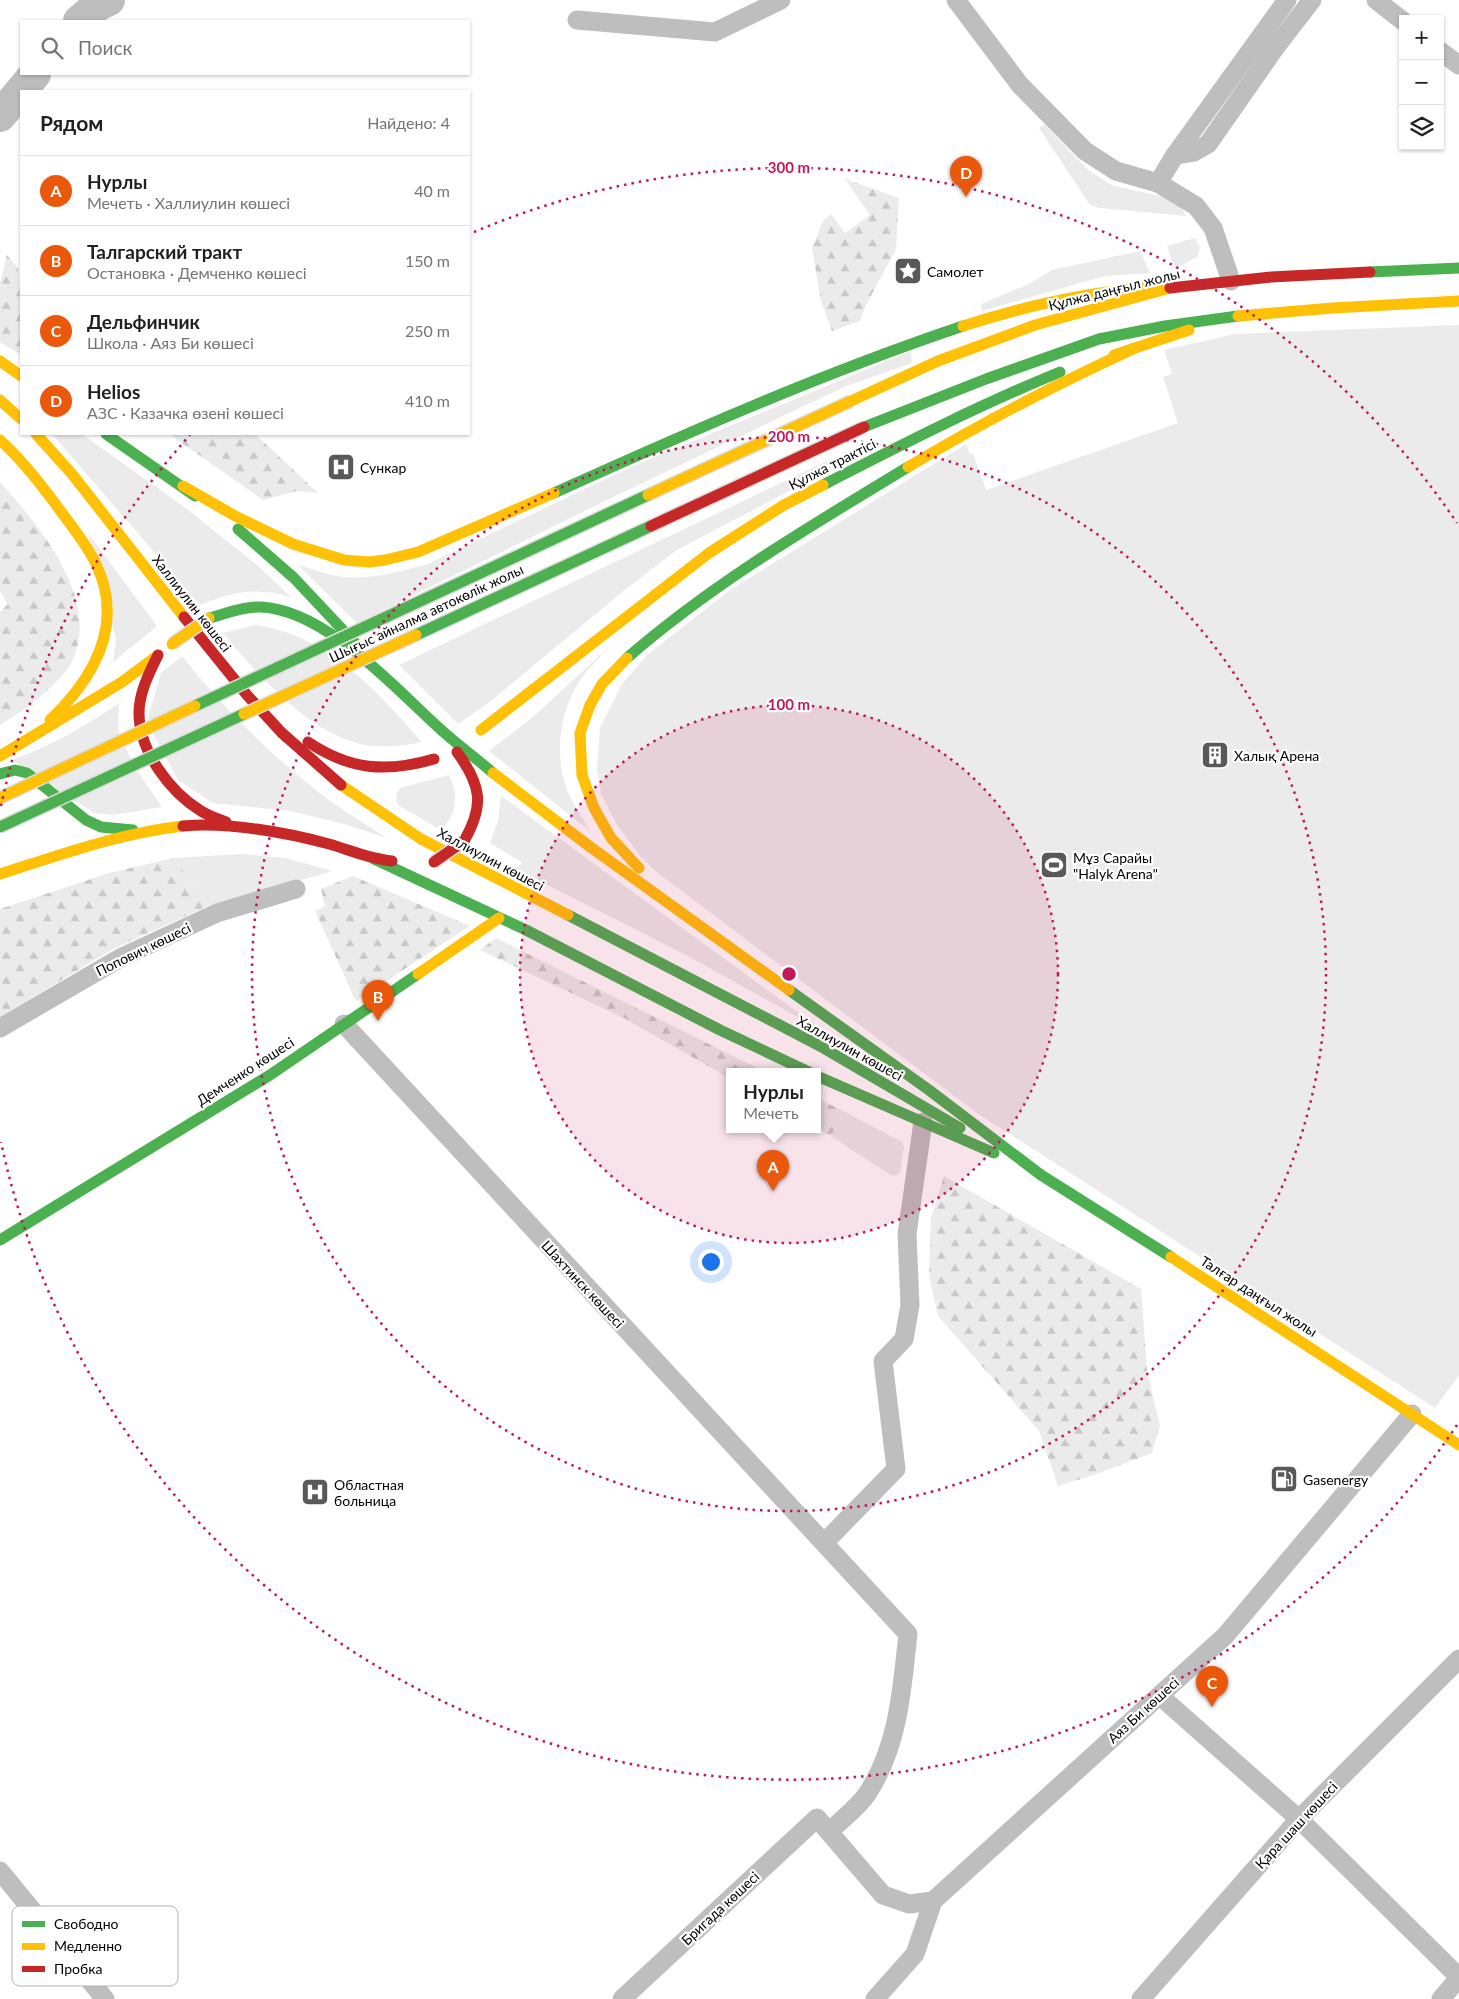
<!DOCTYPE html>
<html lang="ru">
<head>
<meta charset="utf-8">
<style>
  :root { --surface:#fff; --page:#f6f6f6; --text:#202124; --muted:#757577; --line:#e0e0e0; --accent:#ea580c }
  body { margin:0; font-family:Lato,sans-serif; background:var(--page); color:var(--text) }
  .controls { position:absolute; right:15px; top:15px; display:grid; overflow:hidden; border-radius:0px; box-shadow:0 1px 4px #0004 }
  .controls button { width:45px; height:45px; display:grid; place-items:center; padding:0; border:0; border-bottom:1px solid var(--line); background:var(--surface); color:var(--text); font:25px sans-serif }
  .you { position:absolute; left:710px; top:1261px; width:18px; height:18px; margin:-12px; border:4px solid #fff; border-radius:50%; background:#1a73e8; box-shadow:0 0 0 8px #1a73e833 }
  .badge { display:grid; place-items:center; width:32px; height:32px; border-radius:50%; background:var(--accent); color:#fff; font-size:16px; font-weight:700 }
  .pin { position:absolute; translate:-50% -41px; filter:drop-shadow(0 1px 2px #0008) }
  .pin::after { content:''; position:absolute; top:26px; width:18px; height:15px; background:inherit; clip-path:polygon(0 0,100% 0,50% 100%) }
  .popup { position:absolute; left:726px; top:1068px; width:95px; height:65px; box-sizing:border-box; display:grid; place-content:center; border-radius:0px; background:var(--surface); filter:drop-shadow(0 1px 4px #0005); font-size:16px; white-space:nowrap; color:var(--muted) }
  .popup b { font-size:19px; color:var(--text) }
  .popup::after { content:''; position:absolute; left:50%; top:100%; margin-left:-10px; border:10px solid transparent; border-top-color:var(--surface) }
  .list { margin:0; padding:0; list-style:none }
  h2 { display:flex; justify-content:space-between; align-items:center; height:65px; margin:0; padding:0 20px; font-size:21px }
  h2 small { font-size:16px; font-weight:400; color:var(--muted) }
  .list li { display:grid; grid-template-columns:32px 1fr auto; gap:15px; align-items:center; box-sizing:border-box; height:70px; padding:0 20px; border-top:1px solid var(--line) }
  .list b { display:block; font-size:19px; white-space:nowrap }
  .list p { margin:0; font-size:16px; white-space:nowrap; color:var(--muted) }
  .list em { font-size:16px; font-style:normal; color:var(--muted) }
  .icon { flex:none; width:28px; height:28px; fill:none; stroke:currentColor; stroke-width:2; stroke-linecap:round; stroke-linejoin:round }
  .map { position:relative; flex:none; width:1459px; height:1999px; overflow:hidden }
  .search { position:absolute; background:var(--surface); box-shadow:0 1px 4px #0004; left:20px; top:20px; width:450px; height:55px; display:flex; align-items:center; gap:12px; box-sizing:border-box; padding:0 18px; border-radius:0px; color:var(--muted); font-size:19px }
  .panel { position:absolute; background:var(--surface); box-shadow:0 1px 4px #0004; left:20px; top:90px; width:450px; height:345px; border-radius:0px }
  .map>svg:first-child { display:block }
  .green { fill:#ebebeb }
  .forest { fill:url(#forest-firs) }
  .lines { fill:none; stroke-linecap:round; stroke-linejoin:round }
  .river { stroke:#bdbdbd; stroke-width:32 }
  .street { stroke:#bebebe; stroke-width:19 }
  .fast { stroke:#4caf50; stroke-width:11 }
  .slow { stroke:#ffc107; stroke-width:11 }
  .jam { stroke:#c62828; stroke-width:11 }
  .fast-bridge-casing { stroke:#dbdbdb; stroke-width:14; stroke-linecap:butt }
  .slow-bridge-casing { stroke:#dbdbdb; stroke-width:14; stroke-linecap:butt }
  .jam-bridge-casing { stroke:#dbdbdb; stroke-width:14; stroke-linecap:butt }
  .fast-bridge { stroke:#4caf50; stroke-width:11 }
  .slow-bridge { stroke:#ffc107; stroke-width:11 }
  .jam-bridge { stroke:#c62828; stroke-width:11 }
  .ring { fill:none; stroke:#c2185b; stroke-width:2.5; stroke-dasharray:2.5 5 }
  .labels { text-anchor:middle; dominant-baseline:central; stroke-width:4.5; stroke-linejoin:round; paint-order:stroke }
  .poi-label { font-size:14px; fill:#000; stroke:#fff; text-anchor:start }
  .street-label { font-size:14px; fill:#000; stroke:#fff }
  .key { fill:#fff; stroke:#b2b2b2; stroke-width:1 }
  .key-label { font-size:14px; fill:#000 }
  .centre { fill:#c2185b; stroke:#fff; stroke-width:2.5 }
  .ring-label { font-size:15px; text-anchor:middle; font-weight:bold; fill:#c2185b; stroke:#fff; stroke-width:4.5; stroke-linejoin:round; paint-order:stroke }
</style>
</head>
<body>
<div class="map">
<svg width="1459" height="1999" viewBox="0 0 1459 1999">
  <defs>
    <pattern id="forest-firs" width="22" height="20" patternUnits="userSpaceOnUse" patternTransform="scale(1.25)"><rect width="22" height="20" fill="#ebebeb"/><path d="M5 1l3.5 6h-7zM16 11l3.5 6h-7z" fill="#c8c8c8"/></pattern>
  </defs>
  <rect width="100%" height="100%" fill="#fff"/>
  <g class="green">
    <polygon points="1044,124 1087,169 1111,185 1177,200 1186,216 1100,208 1090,205 1039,128"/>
    <polygon points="1195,238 1200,248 1197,257 1175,269 1167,246"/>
    <polygon points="1140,251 1150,273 1105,276 982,311 981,304 1029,284 1052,270"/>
    <polygon points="1459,325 1459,1375 1435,1408 977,1113 659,874 640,856 617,825 601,794 597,771 600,728 622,684 647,655 730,590 966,444 970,454 973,453 986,490 1178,423 1163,377 1172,374 1164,350 1235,334"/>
    <path d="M911,351l1,12 -66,23 -237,113 -252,124 -59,-58c15,4 30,10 45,12 29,3 58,-6 85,-13l205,-98z"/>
    <path d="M52,434h29l12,8 94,67 70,56 35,33c-32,-12 -60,-6 -92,7z"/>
    <polygon points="827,461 829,470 677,550 626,589 487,704 458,724 399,665"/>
    <polygon points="88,533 157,626 113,662 116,639"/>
    <path d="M255,625c73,10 121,65 167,117 -18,4 -37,6 -57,3 -55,-10 -108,-71 -142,-112z"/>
    <path d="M609,647c-9,11 -21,21 -28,32 -21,31 -27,72 -15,108 6,16 16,30 24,44l-101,-80 44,-34z"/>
    <path d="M182,656c38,48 81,92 129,130 24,20 50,35 76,52l-43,-14 -53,-13 -78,-8 -35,-23 -31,-58 14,-49z"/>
    <path d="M119,703l-1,27 17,38 27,39 -49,8 -19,-2 -82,-53c39,-14 73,-34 107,-57z"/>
    <path d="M449,775c10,20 8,39 -8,55l-43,-25c-3,-7 -2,-11 2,-17z"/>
    <polygon points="501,796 828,1034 688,956 516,869 522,862 490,843 498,821"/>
    <polygon points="242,854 285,858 333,871 208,906 174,858"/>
    <polygon points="845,1112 902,1142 904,1146 900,1173 894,1176 889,1174 831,1136"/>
  </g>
  <g class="forest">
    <polygon points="845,179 899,198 896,249 866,305 860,321 832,331 821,301 812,248 823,221 831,214 845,233 870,215"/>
    <polygon points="7,255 18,268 21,311 21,355 0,342 0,283"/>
    <polygon points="169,434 255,434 318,493 297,491 263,500"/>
    <path d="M0,482c39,44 103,118 71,181 -11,21 -50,50 -71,62v-113l8,-8 -8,-13z"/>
    <polygon points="174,858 208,906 113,949 0,1017 0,909 109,873"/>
    <polygon points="353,876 470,926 356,1001 315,911 325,906 321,889"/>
    <polygon points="496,938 765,1072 729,1072 729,1078 624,1018 480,950"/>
    <polygon points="817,1098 845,1112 831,1136 817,1128"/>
    <polygon points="944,1176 1141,1289 1147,1371 1160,1426 1152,1453 1097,1474 1058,1486 1039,1431 938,1316 929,1276 931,1219"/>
  </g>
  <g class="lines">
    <g class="river">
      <polyline points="79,21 97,6 109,0"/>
      <polyline points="0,116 35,74"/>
    </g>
    <g class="street">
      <polyline points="956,0 1020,85 1085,151 1116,171 1158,183 1196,206 1213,228 1231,281"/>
      <polyline points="1376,0 1403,21"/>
      <polyline points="577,20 715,32 781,0"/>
      <polyline points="1440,51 1459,65"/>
      <polyline points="1175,155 1194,152 1208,144 1275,48 1312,0"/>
      <polyline points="1158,183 1175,155 1287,0"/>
      <path d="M344,1024l564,610c-6,54 -9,109 -39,157 -8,14 -28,29 -40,41"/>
      <polyline points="0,1028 122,957 217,913 296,889"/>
      <polyline points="825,1542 896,1469 883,1361 904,1339 910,1305 907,1234 923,1122"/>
      <polyline points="1160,1696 1299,1819 1459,1977"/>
      <polyline points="0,1871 105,1999"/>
      <polyline points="622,1999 817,1818 883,1895 909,1904 933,1901"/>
      <polyline points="875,1999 915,1954 933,1901 1225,1636 1412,1414"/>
      <polyline points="1141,1999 1299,1819 1459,1659"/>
      <polyline points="1441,1999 1459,1978"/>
    </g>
    <g class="fast">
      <polyline points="1370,272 1459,268"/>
      <polyline points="864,427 986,379 1099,339 1165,326 1238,316"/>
      <polyline points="106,434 195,496"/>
      <path d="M823,485c78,-40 156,-80 237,-113"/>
      <path d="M554,493c135,-61 269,-120 409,-167"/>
      <polyline points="238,529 294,578 357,645"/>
      <path d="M209,618c16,-4 35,-12 52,-11 64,3 132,79 177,120 17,16 37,30 55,46"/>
      <path d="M627,658c86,-75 184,-132 281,-191"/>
      <polyline points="0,774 15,770 27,773 86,820 101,827 133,830"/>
      <polyline points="374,859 526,930 720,1030 809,1072"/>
      <polyline points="568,915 820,1046 960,1128"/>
      <polyline points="789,990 929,1090 1041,1175 1171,1257"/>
      <polyline points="817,1076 994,1153"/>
      <polyline points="0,1240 270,1075 418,974"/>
    </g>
    <g class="slow">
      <polyline points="1238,316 1333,308 1459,301"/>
      <path d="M963,326c59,-19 118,-33 180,-38"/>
      <polyline points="1114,355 1189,330"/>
      <polyline points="0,361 21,376"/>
      <polyline points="0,400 21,419"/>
      <polyline points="851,401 938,361 1035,325 1170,288"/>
      <polyline points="36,434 72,474 184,617"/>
      <path d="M0,440c24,22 43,47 62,73 12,16 25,32 34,51 29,61 -2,114 -46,156"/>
      <path d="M908,467c73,-44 149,-83 227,-119"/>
      <polyline points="183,486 237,517 293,544 344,560 369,562 385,560 418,552 554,493"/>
      <polyline points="627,658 602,684 590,705 580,733 582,775 594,808 611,838 639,868"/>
      <polyline points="481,730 709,553 784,505 823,485"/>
      <polyline points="0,756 122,682 157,656"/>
      <polyline points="493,773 589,846 789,990"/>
      <polyline points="341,785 421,839 568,915"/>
      <path d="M0,874c60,-19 120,-41 183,-48"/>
      <polyline points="418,974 499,918"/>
      <polyline points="1171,1257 1459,1445"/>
    </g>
    <g class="jam">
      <polyline points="1170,288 1271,277 1370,272"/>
      <polyline points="184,617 247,695 282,733 341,785"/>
      <path d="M158,655c-9,18 -19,38 -19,58 0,38 31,79 62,98 8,5 17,8 25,11"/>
      <path d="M308,742c42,28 78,31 126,17"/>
      <path d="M457,752c24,33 28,53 7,89"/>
      <path d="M183,826c45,-4 102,6 146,18 21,6 41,15 63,17"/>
    </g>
    <g class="fast-bridge-casing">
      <g id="fast-bridge">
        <polyline points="416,635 651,526"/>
        <polyline points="195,706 648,495"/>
        <polyline points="0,827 244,714"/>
      </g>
    </g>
    <g class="slow-bridge-casing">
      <g id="slow-bridge">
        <polyline points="648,495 851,401"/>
        <polyline points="172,644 209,618"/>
        <polyline points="244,714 416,635"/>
        <polyline points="0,798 195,706"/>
      </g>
    </g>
    <g class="jam-bridge-casing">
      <g id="jam-bridge">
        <polyline points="651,526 864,427"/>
        <polyline points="434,862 464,841"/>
      </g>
    </g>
    <use href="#fast-bridge" class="fast-bridge"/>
    <use href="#slow-bridge" class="slow-bridge"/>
    <use href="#jam-bridge" class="jam-bridge"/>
  </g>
  <circle cx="789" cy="974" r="269" fill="#c2185b" fill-opacity=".12"/>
  <g class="ring">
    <circle cx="789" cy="974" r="269"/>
    <circle cx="789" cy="974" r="537"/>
    <path d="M1457 1425A806 806 0 0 1 1 1142M1 806A806 806 0 0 1 190 435M474 232A806 806 0 0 1 1457 523"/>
  </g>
  <defs>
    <g id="sight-square" transform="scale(1.4375)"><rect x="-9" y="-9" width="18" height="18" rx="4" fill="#595959" stroke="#fff"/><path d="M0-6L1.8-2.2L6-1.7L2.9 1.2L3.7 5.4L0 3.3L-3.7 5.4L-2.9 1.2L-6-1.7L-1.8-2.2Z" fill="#fff"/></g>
    <g id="hospital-square" transform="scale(1.4375)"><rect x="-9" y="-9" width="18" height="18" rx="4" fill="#595959" stroke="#fff"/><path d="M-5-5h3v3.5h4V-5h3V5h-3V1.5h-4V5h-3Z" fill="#fff"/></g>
    <g id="building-square" transform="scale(1.4375)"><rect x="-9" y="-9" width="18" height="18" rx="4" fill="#595959" stroke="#fff"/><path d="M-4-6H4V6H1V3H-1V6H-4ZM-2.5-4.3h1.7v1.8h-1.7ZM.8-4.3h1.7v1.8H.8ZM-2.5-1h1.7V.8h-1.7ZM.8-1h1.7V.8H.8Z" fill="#fff"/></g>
    <g id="stadium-square" transform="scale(1.4375)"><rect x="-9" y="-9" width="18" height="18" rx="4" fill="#595959" stroke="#fff"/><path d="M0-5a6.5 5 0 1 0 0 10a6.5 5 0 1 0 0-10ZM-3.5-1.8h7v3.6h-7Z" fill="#fff"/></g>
    <g id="fuel-square" transform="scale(1.4375)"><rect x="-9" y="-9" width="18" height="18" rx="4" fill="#595959" stroke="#fff"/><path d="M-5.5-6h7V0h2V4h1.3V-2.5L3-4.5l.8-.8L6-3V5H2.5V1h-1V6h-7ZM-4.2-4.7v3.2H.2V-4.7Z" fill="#fff"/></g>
  </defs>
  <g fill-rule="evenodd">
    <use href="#sight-square" x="908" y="271"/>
    <use href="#hospital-square" x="341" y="467"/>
    <use href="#building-square" x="1215" y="755"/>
    <use href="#stadium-square" x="1054" y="865"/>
    <use href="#fuel-square" x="1284" y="1479"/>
    <use href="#hospital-square" x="315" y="1492"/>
  </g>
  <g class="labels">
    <g class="poi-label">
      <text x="927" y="271">Самолет</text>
      <text x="360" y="467">Сункар</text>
      <text x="1234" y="755">Халық Арена</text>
      <text x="1073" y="857">Мұз Сарайы<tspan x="1073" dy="16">"Halyk Arena"</tspan></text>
      <text x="1303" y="1479">Gasenergy</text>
      <text x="334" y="1484">Областная<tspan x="334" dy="16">больница</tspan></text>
    </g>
    <g class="street-label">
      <text transform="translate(1114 289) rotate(-14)">Құлжа даңғыл жолы</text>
      <text transform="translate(832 464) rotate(-27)">Құлжа трактісі</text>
      <text transform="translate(192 603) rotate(52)">Халлиулин көшесі</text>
      <text transform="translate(426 613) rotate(-25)">Шығыс айналма автокөлік жолы</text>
      <text transform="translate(491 859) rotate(28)">Халлиулин көшесі</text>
      <text transform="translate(143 949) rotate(-26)">Попович көшесі</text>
      <text transform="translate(850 1048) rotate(29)">Халлиулин көшесі</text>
      <text transform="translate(245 1071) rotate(-33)">Демченко көшесі</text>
      <text transform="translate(583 1284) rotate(47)">Шахтинск көшесі</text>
      <text transform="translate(1259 1296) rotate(33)">Талғар даңғыл жолы</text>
      <text transform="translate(1143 1710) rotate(-42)">Аяз Би көшесі</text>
      <text transform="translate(1296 1825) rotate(-47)">Қара шаш көшесі</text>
      <text transform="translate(720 1908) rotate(-43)">Бригада көшесі</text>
    </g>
  </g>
  <rect x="12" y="1906" width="166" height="80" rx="8" class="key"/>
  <rect x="22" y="1921" width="23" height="6" fill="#4caf50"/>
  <rect x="22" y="1943" width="23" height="7" fill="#ffc107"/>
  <rect x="22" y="1966" width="23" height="6" fill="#c62828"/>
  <g class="key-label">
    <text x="54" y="1929">Свободно</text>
    <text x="54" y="1951">Медленно</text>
    <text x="54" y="1974">Пробка</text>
  </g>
  <circle cx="789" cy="974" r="8" class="centre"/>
  <g class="ring-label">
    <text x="789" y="173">300 m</text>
    <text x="789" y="442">200 m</text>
    <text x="789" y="710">100 m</text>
  </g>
</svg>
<div class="controls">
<button>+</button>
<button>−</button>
<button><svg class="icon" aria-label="layers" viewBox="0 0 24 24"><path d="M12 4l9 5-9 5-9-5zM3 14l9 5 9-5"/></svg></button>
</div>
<div class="you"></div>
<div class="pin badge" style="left:773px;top:1191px">A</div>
<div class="popup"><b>Нурлы</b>Мечеть</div>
<div class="pin badge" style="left:378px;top:1021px">B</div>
<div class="pin badge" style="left:1212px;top:1707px">C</div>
<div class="pin badge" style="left:966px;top:197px">D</div>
<div class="search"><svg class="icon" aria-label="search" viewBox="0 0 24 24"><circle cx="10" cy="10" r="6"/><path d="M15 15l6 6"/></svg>Поиск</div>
<section class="panel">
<h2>Рядом<small>Найдено: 4</small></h2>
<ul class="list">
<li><span class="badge">A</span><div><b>Нурлы</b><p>Мечеть · Халлиулин көшесі</p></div><em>40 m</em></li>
<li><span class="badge">B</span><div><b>Талгарский тракт</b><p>Остановка · Демченко көшесі</p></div><em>150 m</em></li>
<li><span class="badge">C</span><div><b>Дельфинчик</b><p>Школа · Аяз Би көшесі</p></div><em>250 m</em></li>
<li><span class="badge">D</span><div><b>Helios</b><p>АЗС · Казачка өзені көшесі</p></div><em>410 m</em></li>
</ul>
</section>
</div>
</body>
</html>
